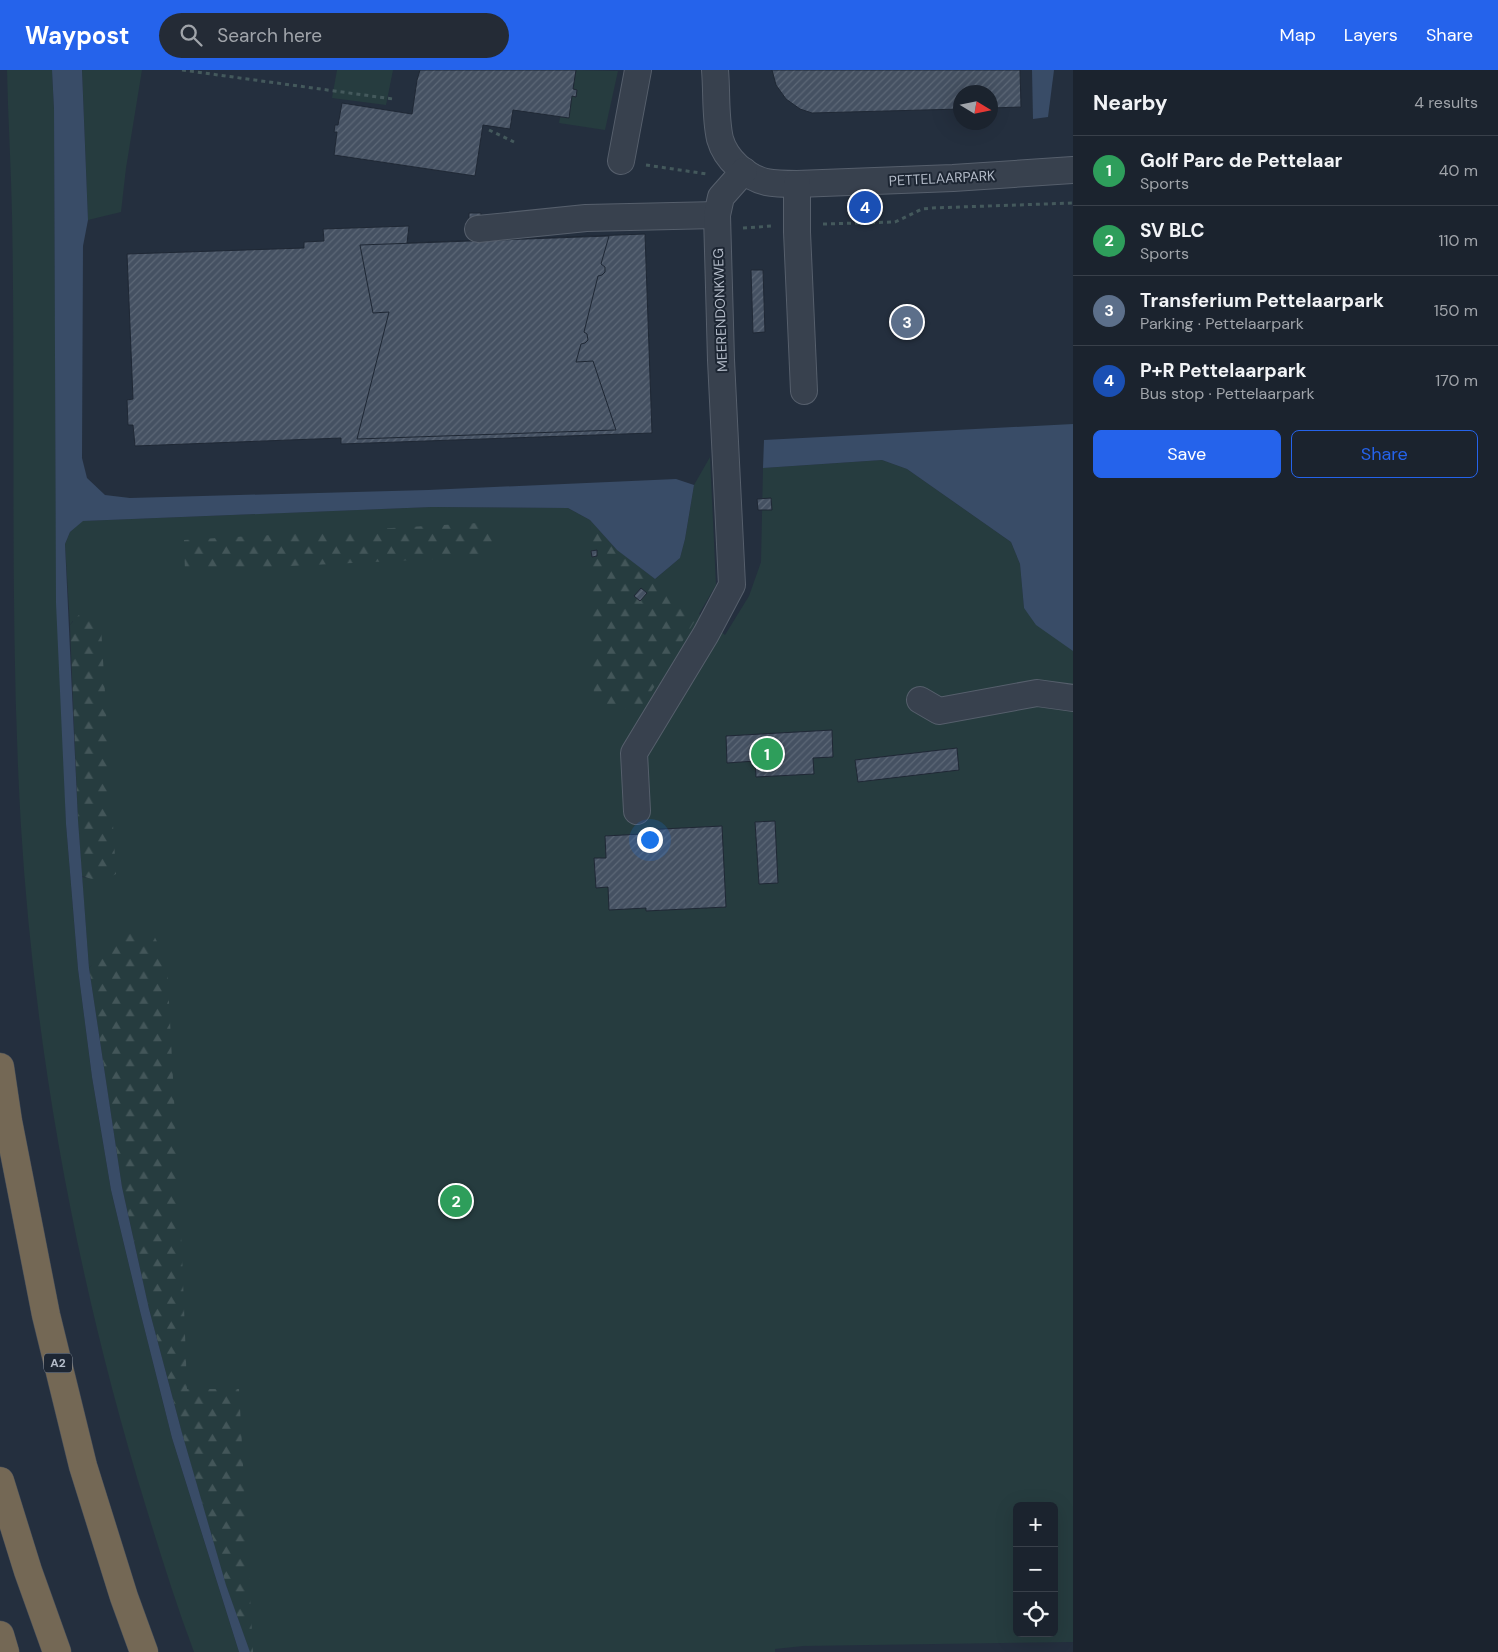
<!DOCTYPE html>
<html lang="en">
<head>
<meta charset="utf-8">
<style>
  :root { --surface:#1b232e; --page:#242b36; --text:#f1f3f6; --muted:#a0a4aa; --line:#39404a; --accent:#2563eb }
  body { margin:0; font-family:"DM Sans",sans-serif; background:var(--page); color:var(--text) }
  .controls { position:absolute; right:15px; bottom:15px; display:grid; overflow:hidden; border-radius:8px; box-shadow:0 5px 20px #0002 }
  .controls button { width:45px; height:45px; display:grid; place-items:center; padding:0; border:0; border-bottom:1px solid var(--line); background:var(--surface); color:var(--text); font:25px sans-serif }
  .compass { position:absolute; left:953px; top:15px; width:45px; height:45px; border-radius:50%; background:var(--surface); box-shadow:0 5px 20px #0002; rotate:100deg }
  .you { position:absolute; left:649px; top:769px; width:18px; height:18px; margin:-12px; border:4px solid #fff; border-radius:50%; background:#1a73e8; box-shadow:0 0 0 8px #1a73e833 }
  .badge { display:grid; place-items:center; width:32px; height:32px; border-radius:50%; background:var(--accent); color:#fff; font-size:16px; font-weight:700 }
  .pin { position:absolute; translate:-50% -50%; border:2px solid #fff; box-shadow:0 1px 5px #0006 }
  .list { margin:0; padding:0; list-style:none }
  h2 { display:flex; justify-content:space-between; align-items:center; height:65px; margin:0; padding:0 20px; font-size:21px }
  h2 small { font-size:16px; font-weight:400; color:var(--muted) }
  .list li { display:grid; grid-template-columns:32px 1fr auto; gap:15px; align-items:center; box-sizing:border-box; height:70px; padding:0 20px; border-top:1px solid var(--line) }
  .list b { display:block; font-size:19px; white-space:nowrap }
  .list p { margin:0; font-size:16px; white-space:nowrap; color:var(--muted) }
  .list em { font-size:16px; font-style:normal; color:var(--muted) }
  .actions { display:flex; gap:10px; padding:15px 20px }
  .actions a { flex:1; padding:11px 0; border:1px solid var(--accent); border-radius:8px; text-align:center; font-size:18px; color:var(--accent) }
  .actions .main { background:var(--accent); color:#fff }
  .icon { flex:none; width:28px; height:28px; fill:none; stroke:currentColor; stroke-width:2; stroke-linecap:round; stroke-linejoin:round }
  .map { position:relative; flex:none; width:1073px; height:1582px; overflow:hidden }
  header { display:flex; align-items:center; gap:30px; box-sizing:border-box; height:70px; padding:0 25px; background:var(--accent); color:#fff }
  header strong { font-size:24px }
  nav { display:flex; gap:28px; margin-inline-start:auto; font-size:18px }
  .search { width:350px; height:45px; background:var(--page); display:flex; align-items:center; gap:12px; box-sizing:border-box; padding:0 18px; border-radius:28px; color:var(--muted); font-size:19px }
  main { display:flex }
  aside { flex:1; background:var(--surface) }
  .map>svg:first-child { display:block }
  .green { fill:#263c3f; fill-rule:evenodd }
  .forest { fill:url(#forest-firs) }
  .water { fill:#394c67 }
  .building { fill:url(#building-hatch); stroke:#1f2835 }
  .lines { fill:none; stroke-linecap:round; stroke-linejoin:round }
  .minor-casing { stroke:#565f6c; stroke-width:28 }
  .highway-casing { stroke:#434c59; stroke-width:29 }
  .path { stroke:#44595c; stroke-width:3; stroke-dasharray:4 4; stroke-linecap:butt }
  .minor { stroke:#38414e; stroke-width:26 }
  .highway { stroke:#746855; stroke-width:28 }
  .labels { text-anchor:middle; dominant-baseline:central; stroke-width:4; stroke-linejoin:round; paint-order:stroke }
  .shield { fill:#1d2633; stroke:#878f9c; stroke-width:1 }
  .shield-label { font-size:12px; font-weight:bold; fill:#b4bcc9 }
  .street-label { font-size:14px; fill:#b4bcc9; stroke:#1d2633 }
</style>
</head>
<body>
<header>
<strong>Waypost</strong>
<div class="search"><svg class="icon" aria-label="search" viewBox="0 0 24 24"><circle cx="10" cy="10" r="6"/><path d="M15 15l6 6"/></svg>Search here</div>
<nav><a>Map</a><a>Layers</a><a>Share</a></nav>
</header>
<main>
<div class="map">
<svg width="1073" height="1582" viewBox="0 0 1073 1582">
  <defs>
    <pattern id="forest-firs" width="22" height="20" patternUnits="userSpaceOnUse" patternTransform="scale(1.25)"><rect width="22" height="20" fill="#263c3f"/><path d="M5 1l3.5 6h-7zM16 11l3.5 6h-7z" fill="#435659"/></pattern>
    <pattern id="building-hatch" width="6" height="6" patternUnits="userSpaceOnUse" patternTransform="scale(1.25)"><rect width="6" height="6" fill="#455162"/><path d="M-1 1l2-2M0 6l6-6M5 7l2-2" fill="none" stroke="#5d6877"/></pattern>
  </defs>
  <rect width="100%" height="100%" fill="#242f3e"/>
  <g class="green">
    <path d="M7,0h45l2,39 2,414 10,301 12,145 14,108 19,113 29,121 32,127 67,214h-45c-18,-48 -33,-96 -48,-145 -68,-221 -111,-450 -125,-680 -12,-204 -5,-408 -9,-612 -1,-48 -4,-97 -5,-145z"/>
    <polygon points="82,0 142,0 126,98 121,142 88,150"/>
    <polygon points="337,0 393,0 386,35 332,28"/>
    <polygon points="569,0 618,1 605,60 559,53"/>
    <path d="M710,387l6,128 -17,29 26,21 24,-39 12,-34 2,-94 119,-8 25,9 104,73 9,22 4,44 49,42v992l-270,4 -28,3v3h-525l-24,-67 -44,-152 -90,-468 -3,3 -7,-91 6,1 -15,-257 -3,4 -5,-81 5,-12 12,-11 350,-14 136,1 22,12v9l65,50 25,-21 5,-19 9,-54zM1017,1436h37v127h-37z"/>
  </g>
  <g class="forest">
    <polygon points="590,450 617,480 699,544 659,610 638,641 594,634"/>
    <polygon points="495,452 497,486 185,501 184,470"/>
    <polygon points="84,539 101,557 116,804 101,812 82,806 78,750 70,555"/>
    <polygon points="151,859 167,893 182,1183 187,1319 239,1319 253,1582 250,1582 226,1515 182,1363 149,1239 122,1117 89,898 127,860"/>
  </g>
  <g class="water">
    <polygon points="52,0 82,0 88,150 83,176 82,388 87,408 105,425 130,428 428,420 676,409 694,415 685,469 680,488 655,509 617,480 590,450 568,438 432,437 83,451 70,462 65,474 78,750 89,898 122,1117 149,1239 182,1363 226,1515 250,1582 239,1582 172,1368 140,1241 111,1120 92,1007 78,899 66,754 56,533 54,39"/>
    <polygon points="1032,0 1054,0 1048,47 1033,49"/>
    <polygon points="1073,354 1073,581 1036,555 1024,538 1020,494 1011,472 907,399 882,390 763,398 764,370"/>
  </g>
  <g class="building">
    <polygon points="420,0 576,0 573,19 577,20 576,27 572,26 569,48 513,40 510,59 483,55 475,106 334,85 337,62 334,62 335,55 338,55 342,33 412,44 417,10"/>
    <polygon points="772,0 1020,0 1021,37 991,38 991,22 961,22 961,39 812,43 800,39 786,29 776,15"/>
    <polygon points="469,143 481,143 481,152 469,153"/>
    <polygon points="409,156 407,173 645,164 652,363 341,374 341,368 135,376 133,355 128,355 127,330 133,329 127,184 304,178 304,172 324,171 323,159"/>
    <polygon points="609,166 601,194 605,197 605,202 602,205 598,206 584,262 587,264 588,270 585,273 581,274 576,292 593,291 616,360 357,369 389,242 373,243 360,175"/>
    <polygon points="751,200 763,200 765,262 753,263"/>
    <polygon points="771,428 772,440 758,440 757,429"/>
    <polygon points="597,480 597,486 592,487 591,481"/>
    <polygon points="641,518 647,523 640,531 634,526"/>
    <polygon points="832,660 833,687 813,688 814,704 756,707 755,691 727,693 726,666"/>
    <polygon points="957,678 959,700 858,712 855,690"/>
    <polygon points="775,751 778,813 759,814 755,752"/>
    <polygon points="722,756 726,837 646,841 646,838 609,840 608,817 596,818 594,788 606,788 605,766 642,764 642,760"/>
  </g>
  <g class="lines">
    <g class="minor-casing">
      <g id="minor">
        <path d="M715,0c2,22 0,47 5,69 6,21 26,38 46,43 10,2 21,2 31,2l156,-6 120,-8"/>
        <polyline points="621,91 638,0"/>
        <polyline points="797,114 797,162 804,321"/>
        <polyline points="478,159 586,148 717,145"/>
        <polyline points="920,630 939,641 1037,623 1073,628"/>
        <polyline points="637,741 634,683 706,564 732,515 721,290 717,145 721,127 744,101"/>
      </g>
    </g>
    <g class="highway-casing">
      <g id="highway">
        <polyline points="0,997 8,1051 46,1245 83,1396 124,1527 144,1582"/>
        <polyline points="0,1411 28,1501 57,1582"/>
        <polyline points="0,1565 5,1582"/>
      </g>
    </g>
    <g class="path">
      <polyline points="182,0 393,29"/>
      <polyline points="489,60 514,72"/>
      <polyline points="646,95 707,104"/>
      <polyline points="823,154 895,152 922,139 932,138 1073,133"/>
      <polyline points="743,158 772,156"/>
    </g>
    <use href="#minor" class="minor"/>
    <use href="#highway" class="highway"/>
  </g>
  <g class="labels">
    <rect class="shield" x="44" y="1283.5" width="28" height="19" rx="4"/>
    <g class="shield-label">
      <text x="58" y="1293">A2</text>
    </g>
    <g class="street-label">
      <text transform="translate(942 108) rotate(-3)">PETTELAARPARK</text>
      <text transform="translate(720 240) rotate(-92)">MEERENDONKWEG</text>
    </g>
  </g>
</svg>
<div class="controls">
<button>+</button>
<button>−</button>
<button><svg class="icon" aria-label="locate" viewBox="0 0 24 24"><circle cx="12" cy="12" r="6"/><path d="M12 2v4M12 18v4M2 12h4M18 12h4"/></svg></button>
</div>
<svg class="compass" viewBox="-18 -18 36 36"><path d="M0-13l5 13h-10z" fill="#e53935"/><path d="M0 13l5-13h-10z" fill="#a0a4aa"/></svg>
<div class="you"></div>
<div class="pin badge" style="left:767px;top:684px;background:#2e9e5b">1</div>
<div class="pin badge" style="left:456px;top:1131px;background:#2e9e5b">2</div>
<div class="pin badge" style="left:907px;top:252px;background:#5c6f8a">3</div>
<div class="pin badge" style="left:865px;top:137px;background:#1a4fb4">4</div>
</div>
<aside>
<h2>Nearby<small>4 results</small></h2>
<ul class="list">
<li><span class="badge" style="background:#2e9e5b">1</span><div><b>Golf Parc de Pettelaar</b><p>Sports</p></div><em>40 m</em></li>
<li><span class="badge" style="background:#2e9e5b">2</span><div><b>SV BLC</b><p>Sports</p></div><em>110 m</em></li>
<li><span class="badge" style="background:#5c6f8a">3</span><div><b>Transferium Pettelaarpark</b><p>Parking · Pettelaarpark</p></div><em>150 m</em></li>
<li><span class="badge" style="background:#1a4fb4">4</span><div><b>P+R Pettelaarpark</b><p>Bus stop · Pettelaarpark</p></div><em>170 m</em></li>
</ul>
<div class="actions"><a class="main">Save</a><a>Share</a></div>
</aside>
</main>
</body>
</html>
